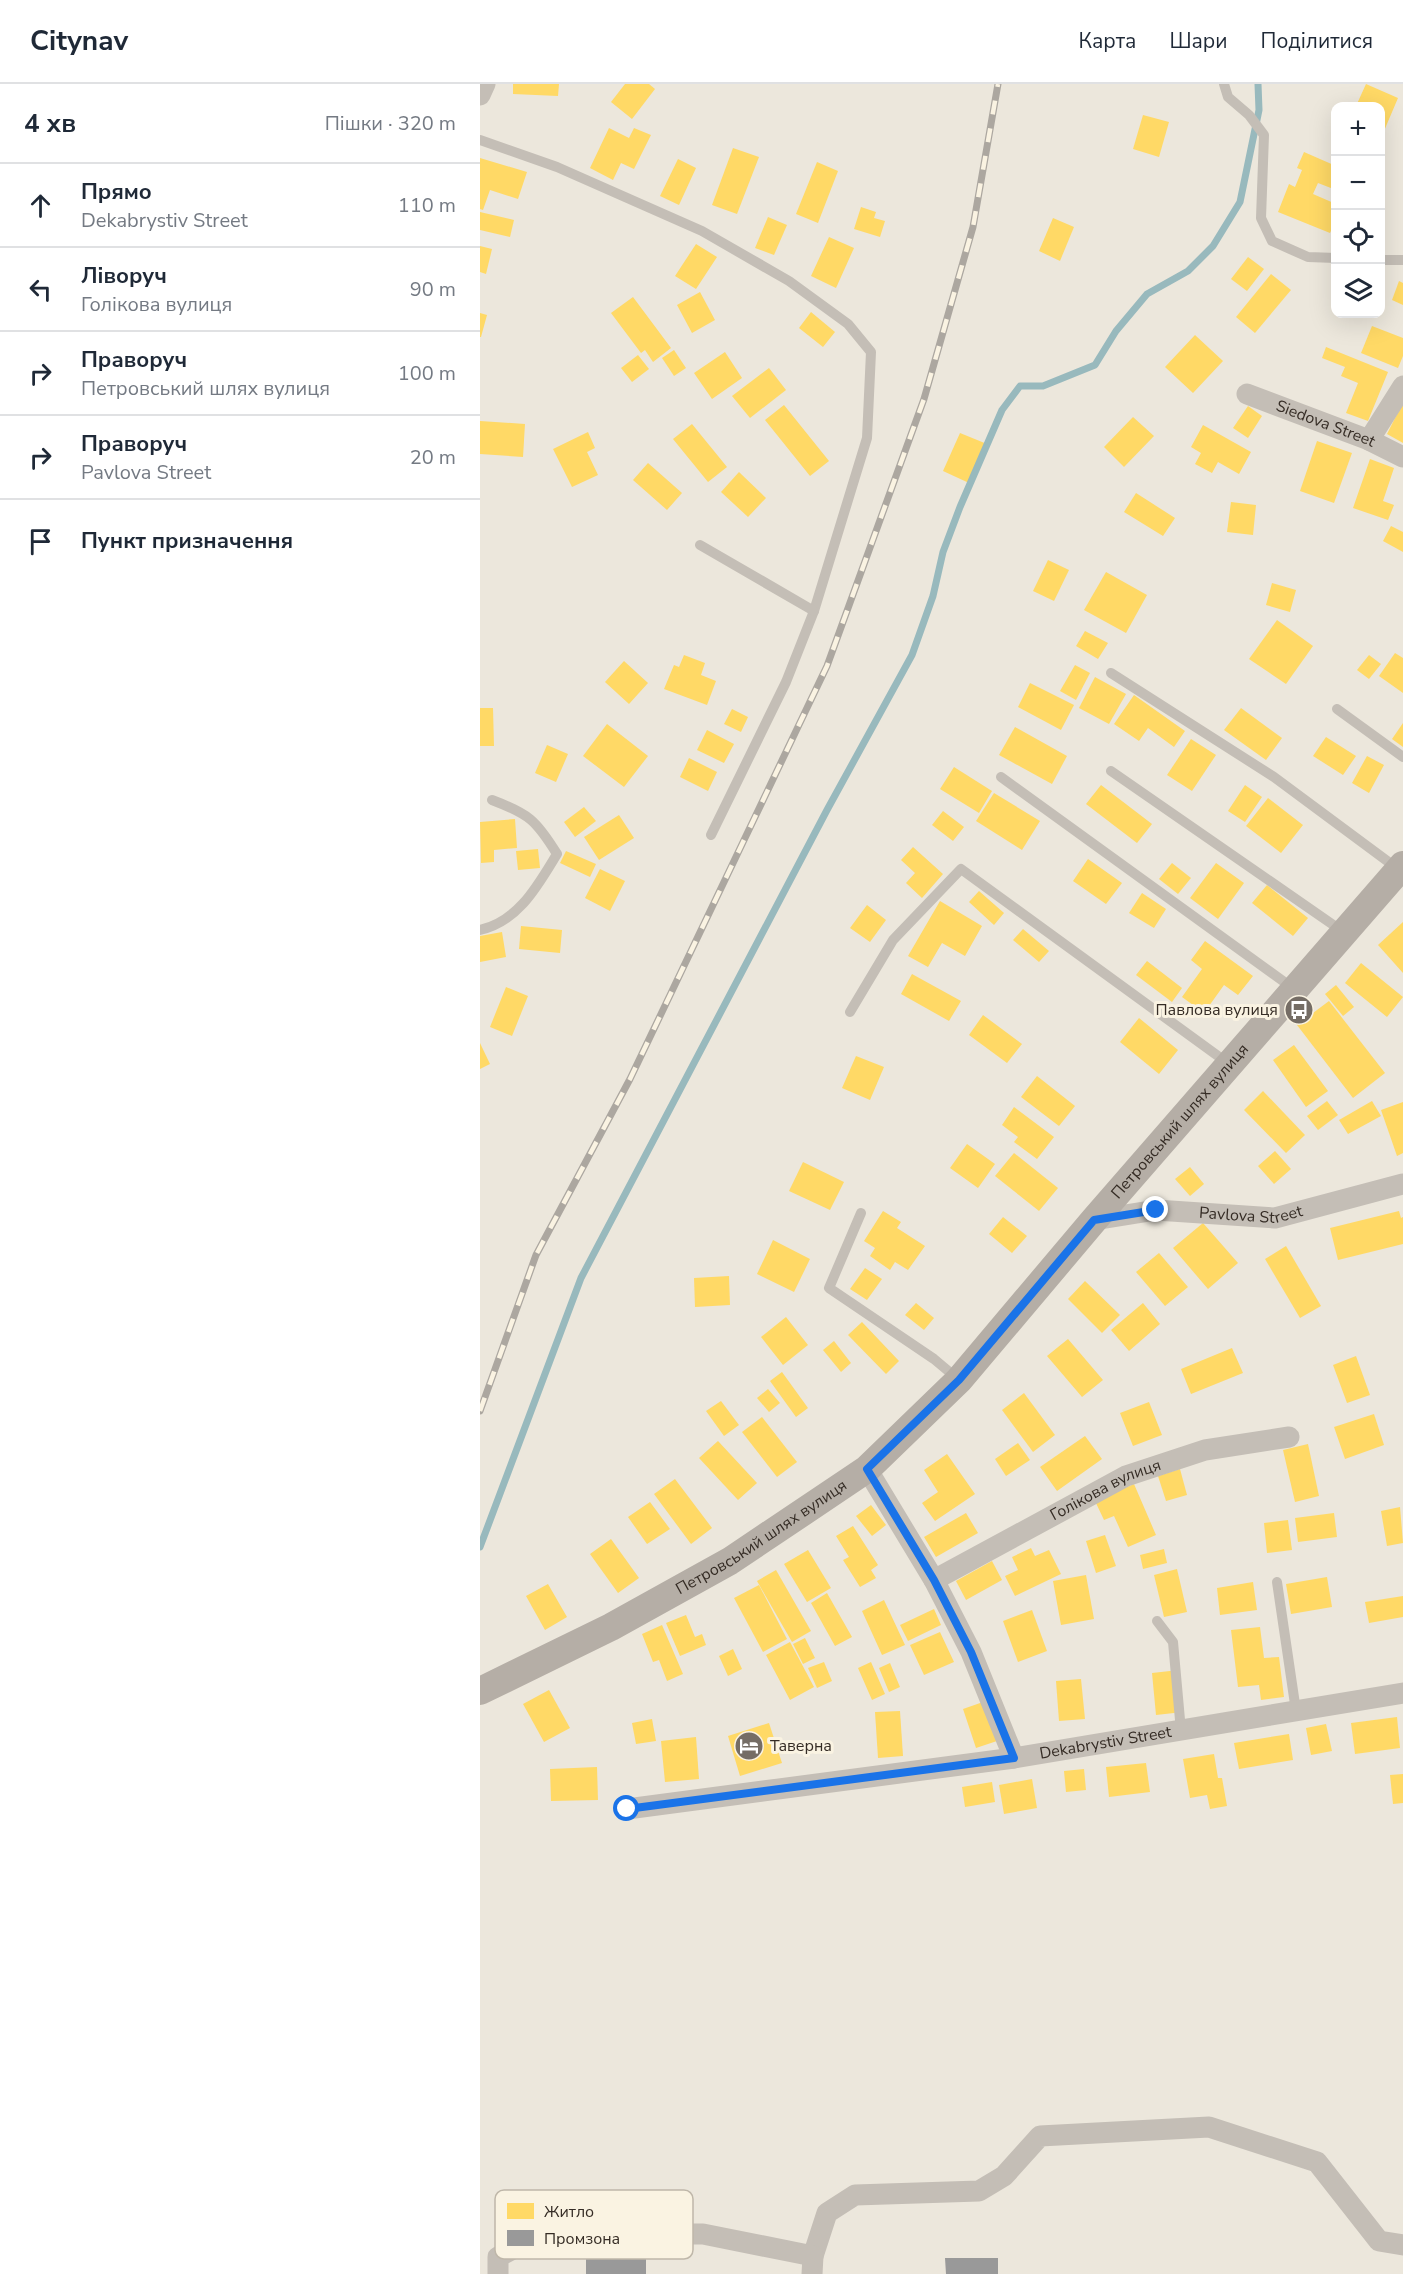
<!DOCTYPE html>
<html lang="uk">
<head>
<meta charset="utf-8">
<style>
  :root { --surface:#fff; --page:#f2f2f3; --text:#1f2937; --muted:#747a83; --line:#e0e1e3 }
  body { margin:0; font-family:"Nunito Sans",sans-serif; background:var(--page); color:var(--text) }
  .controls { position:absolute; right:18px; top:18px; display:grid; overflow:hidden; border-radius:12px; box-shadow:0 6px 24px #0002 }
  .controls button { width:54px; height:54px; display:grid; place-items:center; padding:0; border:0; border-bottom:2px solid var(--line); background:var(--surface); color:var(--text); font:30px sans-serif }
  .stop { position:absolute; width:18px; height:18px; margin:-14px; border:4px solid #1a73e8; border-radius:50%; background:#fff }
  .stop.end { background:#1a73e8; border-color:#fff; box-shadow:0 2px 6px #0008 }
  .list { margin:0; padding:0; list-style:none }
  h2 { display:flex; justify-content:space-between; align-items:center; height:78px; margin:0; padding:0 24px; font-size:26px }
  h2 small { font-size:20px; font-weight:400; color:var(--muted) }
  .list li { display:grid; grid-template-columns:39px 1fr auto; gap:18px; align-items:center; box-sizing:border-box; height:84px; padding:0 24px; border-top:2px solid var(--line) }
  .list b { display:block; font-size:22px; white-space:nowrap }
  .list p { margin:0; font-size:20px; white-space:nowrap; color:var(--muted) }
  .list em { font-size:20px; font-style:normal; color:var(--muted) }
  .icon { flex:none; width:33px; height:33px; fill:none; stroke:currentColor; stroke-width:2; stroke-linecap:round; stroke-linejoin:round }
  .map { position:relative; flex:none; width:923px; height:2190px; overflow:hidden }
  header { display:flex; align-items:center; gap:36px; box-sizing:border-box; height:84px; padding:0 30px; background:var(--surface); border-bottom:2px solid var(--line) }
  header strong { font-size:28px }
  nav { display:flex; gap:33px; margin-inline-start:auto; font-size:21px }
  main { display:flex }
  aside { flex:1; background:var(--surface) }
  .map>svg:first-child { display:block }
  .homes { fill:#ffd966 }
  .industry { fill:#999 }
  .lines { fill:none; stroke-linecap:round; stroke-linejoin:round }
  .stream { stroke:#98b9bd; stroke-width:7 }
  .lane { stroke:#c4beb6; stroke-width:10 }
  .street { stroke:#c4beb6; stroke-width:21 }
  .secondary { stroke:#b5aea6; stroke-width:28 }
  .rail-casing { stroke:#aca7a0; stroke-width:7 }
  .rail { stroke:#faf3e2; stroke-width:4.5; stroke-dasharray:14; stroke-linecap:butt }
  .route { stroke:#1a73e8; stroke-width:8 }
  .labels { text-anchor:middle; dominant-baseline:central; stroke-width:6; stroke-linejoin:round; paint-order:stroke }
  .street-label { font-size:16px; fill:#352c25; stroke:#faf3e2 }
  .poi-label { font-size:16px; fill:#352c25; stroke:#faf3e2; text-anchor:end }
  .key { fill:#faf3e2; stroke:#bfb7a9; stroke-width:1.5 }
  .key-label { font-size:16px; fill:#352c25 }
</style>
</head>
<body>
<header>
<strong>Citynav</strong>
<nav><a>Карта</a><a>Шари</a><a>Поділитися</a></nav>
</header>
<main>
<aside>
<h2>4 хв<small>Пішки · 320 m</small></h2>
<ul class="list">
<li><svg class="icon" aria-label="ahead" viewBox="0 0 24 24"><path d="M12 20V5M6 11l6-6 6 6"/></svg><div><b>Прямо</b><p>Dekabrystiv Street</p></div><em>110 m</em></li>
<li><svg class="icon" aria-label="left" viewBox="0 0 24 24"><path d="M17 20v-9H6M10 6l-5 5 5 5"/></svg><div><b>Ліворуч</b><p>Голікова вулиця</p></div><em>90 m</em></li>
<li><svg class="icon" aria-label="right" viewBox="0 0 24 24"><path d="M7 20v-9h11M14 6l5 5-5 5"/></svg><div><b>Праворуч</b><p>Петровський шлях вулиця</p></div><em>100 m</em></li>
<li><svg class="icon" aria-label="right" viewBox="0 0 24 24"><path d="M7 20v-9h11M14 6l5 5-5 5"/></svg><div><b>Праворуч</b><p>Pavlova Street</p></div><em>20 m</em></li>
<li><svg class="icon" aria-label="arrive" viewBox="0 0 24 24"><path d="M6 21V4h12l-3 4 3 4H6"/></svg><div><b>Пункт призначення</b></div></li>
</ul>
</aside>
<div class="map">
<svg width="923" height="2190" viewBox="0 0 923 2190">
  <rect width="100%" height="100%" fill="#ece7dc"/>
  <g class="homes">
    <polygon points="33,0 79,0 78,12 33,10"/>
    <polygon points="145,0 169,0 175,5 152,35 131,18"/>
    <polygon points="886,0 918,14 904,47 900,45 900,22 876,22"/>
    <polygon points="663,31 689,38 679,73 653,65"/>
    <polygon points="129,44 149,54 154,44 171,51 154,85 141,79 133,96 110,84"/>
    <polygon points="253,64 279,73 257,130 232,121"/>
    <polygon points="824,68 856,82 856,106 838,99 833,110 856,120 856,136 850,149 798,128 809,100 815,103 822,86 817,84"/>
    <polygon points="0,74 47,88 38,115 10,106 3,126 0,125"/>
    <polygon points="198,75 216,84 199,121 180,112"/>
    <polygon points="337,78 358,87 338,139 316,130"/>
    <polygon points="381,123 396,128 394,134 405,137 400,153 374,145"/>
    <polygon points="0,128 34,136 30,153 0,146"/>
    <polygon points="288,133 307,141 294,171 275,164"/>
    <polygon points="573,134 594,143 580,177 559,167"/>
    <polygon points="349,153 374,164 356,204 331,192"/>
    <polygon points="216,160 237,173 216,205 195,192"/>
    <polygon points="0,162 12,165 6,190 0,188"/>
    <polygon points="768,173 784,185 767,207 751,195"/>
    <polygon points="791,190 811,206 775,249 756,233"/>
    <polygon points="919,197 923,199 923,221 912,216"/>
    <polygon points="220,208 235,236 212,249 197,221"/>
    <polygon points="153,213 191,264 173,278 165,266 161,269 131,229"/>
    <polygon points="331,228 355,248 343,263 319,244"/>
    <polygon points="0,229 7,231 1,253 0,253"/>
    <polygon points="892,242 923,254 923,272 918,284 881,269"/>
    <polygon points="715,251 743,277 713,309 685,283"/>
    <polygon points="846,263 908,288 888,337 866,329 878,299 861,292 865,283 842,274"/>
    <polygon points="194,266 206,284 194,292 182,274"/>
    <polygon points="245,268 262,294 232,315 214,289"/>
    <polygon points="158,271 169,285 152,298 141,284"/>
    <polygon points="289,284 306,306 270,334 252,312"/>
    <polygon points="923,318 923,359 907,350"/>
    <polygon points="304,321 349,377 330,392 285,336"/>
    <polygon points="768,322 782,332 768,354 753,344"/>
    <polygon points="653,333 674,352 644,383 624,363"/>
    <polygon points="0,337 45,340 43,373 0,370"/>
    <polygon points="212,340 247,383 228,398 193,355"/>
    <polygon points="723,341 771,368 759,390 738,378 732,389 715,380 721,369 711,363"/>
    <polygon points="108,348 115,364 107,368 118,391 92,403 73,365"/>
    <polygon points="480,349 507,360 489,399 463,387"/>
    <polygon points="837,357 872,369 854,419 820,407"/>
    <polygon points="890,375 914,384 903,417 914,421 908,436 873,424"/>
    <polygon points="168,379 202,409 187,426 153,396"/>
    <polygon points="259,388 286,414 268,433 241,408"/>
    <polygon points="656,409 695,434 683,452 644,428"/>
    <polygon points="751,418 776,421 773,451 747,448"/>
    <polygon points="911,442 923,448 923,468 903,457"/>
    <polygon points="568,476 589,486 574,517 553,507"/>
    <polygon points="626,488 667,511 646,549 604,526"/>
    <polygon points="792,499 816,506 810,528 786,521"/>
    <polygon points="797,536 833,562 806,600 769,575"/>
    <polygon points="605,547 628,559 618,575 596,562"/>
    <polygon points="915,569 923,574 923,609 899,592"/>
    <polygon points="204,571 225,579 221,591 236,597 227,621 184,605 194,581 199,583"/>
    <polygon points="889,571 901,580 889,595 877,586"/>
    <polygon points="144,577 168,599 149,620 125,598"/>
    <polygon points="595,581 610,589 596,616 580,607"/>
    <polygon points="615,593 646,610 629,640 599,624"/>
    <polygon points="550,599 594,621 581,646 538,623"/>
    <polygon points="654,611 705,647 694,663 668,644 659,657 634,640"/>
    <polygon points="0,624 13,624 14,662 0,662"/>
    <polygon points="761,624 802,654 786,676 744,646"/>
    <polygon points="252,625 268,633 261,648 244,640"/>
    <polygon points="923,639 923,663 912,655"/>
    <polygon points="127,640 168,672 144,703 103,672"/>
    <polygon points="535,643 587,672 572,700 519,671"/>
    <polygon points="227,646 254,660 244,679 217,666"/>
    <polygon points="846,653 876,672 863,691 833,672"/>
    <polygon points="711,655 736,671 712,707 687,691"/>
    <polygon points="67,661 88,670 76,698 55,689"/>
    <polygon points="887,672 904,681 889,709 872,699"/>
    <polygon points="209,674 237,688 228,707 200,693"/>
    <polygon points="474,683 512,707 499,729 460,705"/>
    <polygon points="621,701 672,740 657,759 606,720"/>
    <polygon points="765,701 782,713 765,738 748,727"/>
    <polygon points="514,709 560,737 542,766 496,737"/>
    <polygon points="788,714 823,741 801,769 766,742"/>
    <polygon points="104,723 116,737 95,753 84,738"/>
    <polygon points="463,727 484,743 473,757 452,741"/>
    <polygon points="139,731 154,754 119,776 104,753"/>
    <polygon points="35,735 37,764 14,766 14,778 1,779 0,738"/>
    <polygon points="433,763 463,790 442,814 426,799 435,789 421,776"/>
    <polygon points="58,765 60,784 38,786 36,767"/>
    <polygon points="86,767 116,780 110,793 80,779"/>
    <polygon points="608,775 642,799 626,820 593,797"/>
    <polygon points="692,779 711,794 698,810 679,795"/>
    <polygon points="736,779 764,799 738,835 710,814"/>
    <polygon points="120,785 145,797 130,827 105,814"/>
    <polygon points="787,801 828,834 813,852 772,819"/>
    <polygon points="499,807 524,829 514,841 489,818"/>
    <polygon points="662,809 686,825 674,844 649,829"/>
    <polygon points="460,817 502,842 485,872 462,859 448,883 428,872"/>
    <polygon points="387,821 406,836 390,858 370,844"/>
    <polygon points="923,838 923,889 898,861"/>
    <polygon points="41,842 82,846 80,869 39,865"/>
    <polygon points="543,845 569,867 559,878 533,856"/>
    <polygon points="22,848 26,873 0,878 0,852"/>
    <polygon points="725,857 773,892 758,911 744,901 724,929 702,913 722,885 711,876"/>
    <polygon points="667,877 702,904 692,918 656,891"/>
    <polygon points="881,879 923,913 907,933 865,899"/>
    <polygon points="432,890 481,917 469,937 421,910"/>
    <polygon points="856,901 874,923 863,932 845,910"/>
    <polygon points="26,903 48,912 32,952 10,943"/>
    <polygon points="849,917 905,989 873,1014 817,941"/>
    <polygon points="503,931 542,960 527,979 489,951"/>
    <polygon points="659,934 698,966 679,990 640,958"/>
    <polygon points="0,959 10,980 0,985"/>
    <polygon points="814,961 848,1007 826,1023 793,976"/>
    <polygon points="376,972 404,983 390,1016 362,1004"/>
    <polygon points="557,992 595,1022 579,1042 541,1013"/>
    <polygon points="783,1007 825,1051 806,1069 764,1026"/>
    <polygon points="847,1017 858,1031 838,1046 827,1032"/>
    <polygon points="892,1017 901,1032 868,1050 859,1036"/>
    <polygon points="923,1018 923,1069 917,1072 901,1026"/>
    <polygon points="534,1023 574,1053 557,1075 534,1058 538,1053 522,1041"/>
    <polygon points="487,1060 515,1080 498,1104 470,1084"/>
    <polygon points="795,1067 811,1085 794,1100 778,1082"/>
    <polygon points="534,1069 578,1104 559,1127 515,1092"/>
    <polygon points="323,1078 364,1098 350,1126 309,1107"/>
    <polygon points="710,1083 724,1100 710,1112 695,1095"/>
    <polygon points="403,1127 421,1138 417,1144 445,1162 428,1186 415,1178 410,1186 390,1172 395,1164 384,1157"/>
    <polygon points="919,1127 921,1134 923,1133 923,1160 858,1176 850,1144"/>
    <polygon points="523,1133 547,1152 532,1169 509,1150"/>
    <polygon points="723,1139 758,1179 728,1205 693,1164"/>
    <polygon points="293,1156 330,1175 314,1208 277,1190"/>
    <polygon points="806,1162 841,1222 820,1234 785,1175"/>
    <polygon points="679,1169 708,1203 685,1222 656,1188"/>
    <polygon points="385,1184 402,1195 387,1216 370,1205"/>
    <polygon points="249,1192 250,1221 215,1223 214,1194"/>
    <polygon points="605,1197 640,1231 622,1249 588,1215"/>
    <polygon points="436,1219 454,1234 444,1246 425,1231"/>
    <polygon points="663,1219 680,1240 649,1267 631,1246"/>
    <polygon points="306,1233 328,1261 303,1281 281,1253"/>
    <polygon points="382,1238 419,1277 406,1290 368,1251"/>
    <polygon points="588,1255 623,1296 602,1313 567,1272"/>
    <polygon points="354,1257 371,1279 361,1288 343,1266"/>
    <polygon points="752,1264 763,1289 711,1310 701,1285"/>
    <polygon points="876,1272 890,1311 867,1319 853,1281"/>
    <polygon points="302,1288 328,1324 316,1333 290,1297"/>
    <polygon points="288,1305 300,1319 289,1328 277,1314"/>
    <polygon points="544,1309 575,1351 553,1368 522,1326"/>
    <polygon points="241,1317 259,1341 244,1352 226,1327"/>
    <polygon points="669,1318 682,1351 653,1362 640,1329"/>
    <polygon points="894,1330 904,1361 865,1375 854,1343"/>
    <polygon points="282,1333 317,1378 297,1393 262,1348"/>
    <polygon points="605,1352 622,1375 577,1407 560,1383"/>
    <polygon points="238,1357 277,1399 258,1416 219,1374"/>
    <polygon points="538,1359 550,1376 526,1392 515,1375"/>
    <polygon points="828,1360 839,1412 815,1418 803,1366"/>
    <polygon points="467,1370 495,1410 455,1437 442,1419 458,1408 444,1386"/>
    <polygon points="700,1385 707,1411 686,1417 678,1392"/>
    <polygon points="195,1395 232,1444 211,1460 174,1410"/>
    <polygon points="654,1400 676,1451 648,1463 634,1432 624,1436 615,1417"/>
    <polygon points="170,1418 190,1445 167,1460 148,1433"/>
    <polygon points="391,1421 406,1441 392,1452 376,1432"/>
    <polygon points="920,1423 923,1459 907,1462 901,1427"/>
    <polygon points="486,1429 498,1449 456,1473 444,1453"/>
    <polygon points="854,1429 857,1453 818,1458 815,1434"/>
    <polygon points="808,1436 812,1466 787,1469 784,1439"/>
    <polygon points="373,1442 398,1481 391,1486 396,1494 380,1503 363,1476 369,1473 356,1452"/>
    <polygon points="625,1451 636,1482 616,1489 606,1457"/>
    <polygon points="131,1455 159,1494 138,1509 110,1470"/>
    <polygon points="551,1464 555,1472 569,1466 581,1490 535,1512 525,1492 538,1486 532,1473"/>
    <polygon points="684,1465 687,1479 663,1485 660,1471"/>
    <polygon points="328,1466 351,1504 327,1518 304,1480"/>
    <polygon points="512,1477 522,1496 486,1516 476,1497"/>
    <polygon points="697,1485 707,1528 684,1533 674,1491"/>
    <polygon points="296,1486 331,1547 312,1558 277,1497"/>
    <polygon points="606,1491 614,1535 581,1541 573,1497"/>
    <polygon points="847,1493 852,1523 811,1530 806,1500"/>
    <polygon points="773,1498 777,1526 740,1531 737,1504"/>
    <polygon points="68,1500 87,1533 65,1546 46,1512"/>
    <polygon points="279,1501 307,1555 283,1568 254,1514"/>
    <polygon points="347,1509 372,1553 355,1562 331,1519"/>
    <polygon points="923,1512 923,1533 889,1539 885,1518"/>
    <polygon points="404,1516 425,1561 402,1571 382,1527"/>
    <polygon points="454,1525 461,1541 428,1557 420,1541"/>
    <polygon points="552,1526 567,1567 538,1578 523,1537"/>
    <polygon points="206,1531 215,1553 222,1550 226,1561 200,1572 186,1539"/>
    <polygon points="182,1541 203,1590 187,1597 179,1576 173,1578 162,1550"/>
    <polygon points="780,1543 784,1574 799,1573 804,1613 781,1616 779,1601 758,1603 751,1546"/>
    <polygon points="460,1548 474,1578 444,1591 430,1561"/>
    <polygon points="325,1554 335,1574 323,1580 313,1560"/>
    <polygon points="310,1558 334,1603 310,1616 286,1571"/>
    <polygon points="253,1565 262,1585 248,1592 239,1572"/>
    <polygon points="344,1578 352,1597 337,1604 328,1584"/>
    <polygon points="391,1578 405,1610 392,1616 378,1584"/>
    <polygon points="410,1579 420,1603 409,1608 399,1584"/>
    <polygon points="699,1586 703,1628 676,1631 672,1589"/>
    <polygon points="601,1595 605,1635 579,1637 576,1597"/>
    <polygon points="69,1606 90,1644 64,1658 43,1620"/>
    <polygon points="503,1618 517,1657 496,1664 483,1625"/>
    <polygon points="420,1627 423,1672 398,1674 395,1628"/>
    <polygon points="917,1633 920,1664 875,1670 871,1639"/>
    <polygon points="172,1635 176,1657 156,1660 152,1639"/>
    <polygon points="289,1639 302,1679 260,1692 248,1652"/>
    <polygon points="846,1640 852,1667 831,1671 826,1644"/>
    <polygon points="809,1650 813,1676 759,1685 754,1659"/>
    <polygon points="216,1653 219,1695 185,1698 181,1657"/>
    <polygon points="734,1670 738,1694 742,1694 747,1722 730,1725 727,1711 710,1714 703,1675"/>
    <polygon points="666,1679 670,1708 629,1713 626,1683"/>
    <polygon points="117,1683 118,1716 71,1717 70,1685"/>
    <polygon points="604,1685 606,1706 586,1708 584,1687"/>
    <polygon points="923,1690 923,1719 913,1720 910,1691"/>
    <polygon points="552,1695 557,1724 524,1730 519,1701"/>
    <polygon points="512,1698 515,1718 485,1723 482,1703"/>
  </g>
  <g class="industry">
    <polygon points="106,2165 166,2166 166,2190 106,2190"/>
    <polygon points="465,2174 518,2174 518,2190 466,2190"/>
  </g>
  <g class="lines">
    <polyline class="stream" points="0,1463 101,1194 347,726 432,571 453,512 463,468 480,423 522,326 540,302 563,302 615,281 636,247 667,210 708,187 733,162 760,118 779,26 778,0"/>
    <g class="lane">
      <polyline points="744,0 748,13 769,31 784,51 781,134 792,157 828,173 856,174"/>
      <polyline points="0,56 77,83 222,147 309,197 368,240 391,268 387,354 334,527 306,598 231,751"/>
      <polyline points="900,176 923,176"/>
      <polyline points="220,461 334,527"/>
      <polyline points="631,589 794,693 918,785"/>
      <polyline points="857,625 923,673"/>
      <polyline points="631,687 862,847"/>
      <polyline points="521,693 814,905"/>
      <path d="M0,846c39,-9 58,-45 77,-76 -21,-34 -28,-40 -65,-54"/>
      <polyline points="370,928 413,856 481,785 749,980"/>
      <polyline points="381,1129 349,1204 454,1275 479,1296"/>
      <polyline points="797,1498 816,1627"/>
      <polyline points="677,1537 693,1558 701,1647"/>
    </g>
    <g class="street">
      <polyline points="0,11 5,0"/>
      <path id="s1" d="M767,310l122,46 34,17"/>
      <polyline points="889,356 923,302"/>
      <path id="s2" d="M614,1136l62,-10 119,8 128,-34"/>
      <polyline points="387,1385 454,1496 491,1568 534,1674"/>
      <path id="s3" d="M454,1496l192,-104 79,-26 84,-13"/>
      <path id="s4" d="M147,1725l387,-51 389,-65"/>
      <polyline points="333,2172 347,2129 375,2111 499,2107 524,2092 560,2052 729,2043 837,2078 899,2157 923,2161"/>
      <polyline points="18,2190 18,2173 61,2150 223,2150 333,2172 332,2190"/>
    </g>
    <path class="secondary" id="s5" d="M0,1607l131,-64 119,-66 137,-92 92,-89 135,-160 309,-355"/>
    <g class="rail-casing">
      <polyline id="rail" points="0,1327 56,1171 150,995 347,582 444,315 493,143 518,0"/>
    </g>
    <use href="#rail" class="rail"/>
  </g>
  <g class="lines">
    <polyline class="route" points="147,1725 534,1674 491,1568 454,1496 387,1385 479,1296 614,1136 676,1126"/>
  </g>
  <defs>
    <g id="bus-disc" transform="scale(1.5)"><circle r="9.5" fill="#756d65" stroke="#faf3e2"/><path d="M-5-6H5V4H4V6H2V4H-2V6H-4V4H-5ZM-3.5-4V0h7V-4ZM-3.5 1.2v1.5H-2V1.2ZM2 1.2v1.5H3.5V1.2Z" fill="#fff"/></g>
    <g id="hotel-disc" transform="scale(1.5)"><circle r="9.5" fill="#756d65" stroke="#faf3e2"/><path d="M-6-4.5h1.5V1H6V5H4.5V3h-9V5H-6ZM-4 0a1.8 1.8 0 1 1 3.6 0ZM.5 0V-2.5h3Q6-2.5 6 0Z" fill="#fff"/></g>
  </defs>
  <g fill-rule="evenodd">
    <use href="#bus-disc" x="819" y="926"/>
    <use href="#hotel-disc" x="269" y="1662"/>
  </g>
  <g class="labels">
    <g class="street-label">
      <text stroke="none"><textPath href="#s1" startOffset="84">Siedova Street</textPath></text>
      <text stroke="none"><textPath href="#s5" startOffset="915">Петровський шлях вулиця</textPath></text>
      <text stroke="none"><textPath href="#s2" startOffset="158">Pavlova Street</textPath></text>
      <text stroke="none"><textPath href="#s3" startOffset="194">Голікова вулиця</textPath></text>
      <text stroke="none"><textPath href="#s5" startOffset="321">Петровський шлях вулиця</textPath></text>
      <text stroke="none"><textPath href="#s4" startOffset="483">Dekabrystiv Street</textPath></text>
    </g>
    <g class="poi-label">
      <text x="798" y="926">Павлова вулиця</text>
      <text x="290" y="1662" text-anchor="start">Таверна</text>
    </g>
  </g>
  <rect x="15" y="2106" width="198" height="69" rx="9" class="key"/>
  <rect x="27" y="2119" width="27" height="16" fill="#ffd966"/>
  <rect x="27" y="2146" width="27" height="16" fill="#999"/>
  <g class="key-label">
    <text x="64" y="2133">Житло</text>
    <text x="64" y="2160">Промзона</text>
  </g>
</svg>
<div class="controls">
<button>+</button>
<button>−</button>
<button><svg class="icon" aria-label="locate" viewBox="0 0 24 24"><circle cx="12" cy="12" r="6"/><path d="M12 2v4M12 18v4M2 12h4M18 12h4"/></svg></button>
<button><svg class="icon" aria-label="layers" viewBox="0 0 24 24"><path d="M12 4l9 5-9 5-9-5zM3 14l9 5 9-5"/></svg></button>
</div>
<div class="stop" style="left:147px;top:1725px"></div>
<div class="stop end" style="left:676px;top:1126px"></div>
</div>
</main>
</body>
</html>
